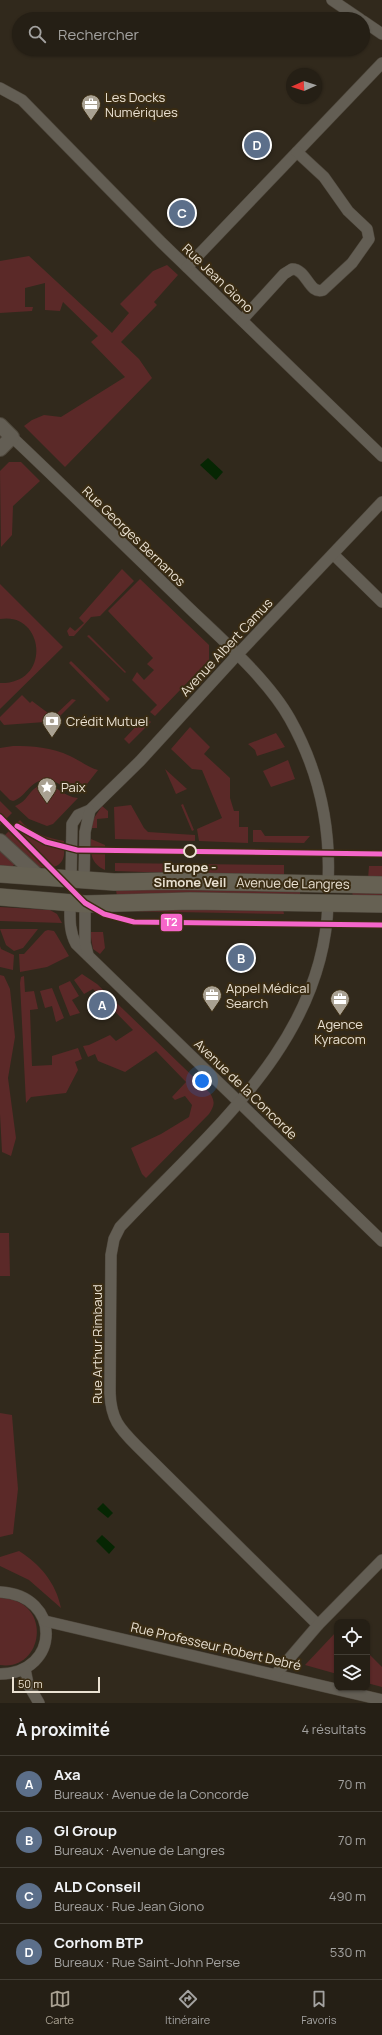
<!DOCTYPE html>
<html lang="fr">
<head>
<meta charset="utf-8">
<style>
  :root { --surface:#251f15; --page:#312c22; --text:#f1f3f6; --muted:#a3a2a0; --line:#423d34; --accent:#a9a192 }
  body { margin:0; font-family:Manrope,sans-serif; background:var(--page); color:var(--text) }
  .controls { position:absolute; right:12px; bottom:12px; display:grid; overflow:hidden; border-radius:8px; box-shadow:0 1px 3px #0004 }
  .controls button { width:36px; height:36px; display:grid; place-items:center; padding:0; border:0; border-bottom:1px solid var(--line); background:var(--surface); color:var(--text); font:20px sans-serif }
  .compass { position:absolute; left:286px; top:68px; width:36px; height:36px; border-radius:50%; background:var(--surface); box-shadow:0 1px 3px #0004; rotate:267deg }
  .scale { position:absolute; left:12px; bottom:10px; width:88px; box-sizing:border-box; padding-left:4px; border:2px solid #eae1d2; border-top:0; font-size:11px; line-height:14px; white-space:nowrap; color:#eae1d2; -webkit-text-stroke:3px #3a2c13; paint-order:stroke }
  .you { position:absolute; left:202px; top:1081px; width:14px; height:14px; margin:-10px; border:3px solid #fff; border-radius:50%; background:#1a73e8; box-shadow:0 0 0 6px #1a73e833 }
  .badge { display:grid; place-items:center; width:26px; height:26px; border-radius:50%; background:var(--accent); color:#fff; font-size:13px; font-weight:700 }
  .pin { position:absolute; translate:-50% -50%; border:2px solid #fff; box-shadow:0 1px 4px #0006 }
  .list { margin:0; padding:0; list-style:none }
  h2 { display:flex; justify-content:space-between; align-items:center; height:52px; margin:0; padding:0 16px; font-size:17px }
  h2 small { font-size:13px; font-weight:400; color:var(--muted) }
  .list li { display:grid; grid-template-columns:26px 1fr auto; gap:12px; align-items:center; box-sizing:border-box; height:56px; padding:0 16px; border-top:1px solid var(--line) }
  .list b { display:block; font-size:15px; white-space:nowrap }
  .list p { margin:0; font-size:13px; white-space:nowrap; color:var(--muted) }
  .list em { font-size:13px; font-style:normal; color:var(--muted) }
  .icon { flex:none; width:22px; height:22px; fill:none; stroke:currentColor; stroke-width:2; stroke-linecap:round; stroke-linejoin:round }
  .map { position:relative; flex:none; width:382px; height:1703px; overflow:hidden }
  .search { position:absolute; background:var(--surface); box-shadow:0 1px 3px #0004; left:12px; right:12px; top:12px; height:44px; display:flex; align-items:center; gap:10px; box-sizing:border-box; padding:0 14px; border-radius:22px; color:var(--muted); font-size:15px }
  .sheet { height:276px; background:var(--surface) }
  nav { display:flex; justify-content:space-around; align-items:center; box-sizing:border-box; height:56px; border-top:1px solid var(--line); background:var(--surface); font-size:11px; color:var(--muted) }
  nav a { display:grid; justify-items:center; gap:2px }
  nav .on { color:var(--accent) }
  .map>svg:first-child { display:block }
  .green { fill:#5b2928 }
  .water { fill:#062603 }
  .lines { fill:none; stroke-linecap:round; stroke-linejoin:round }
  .minor-casing { stroke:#4e473c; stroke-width:12 }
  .tertiary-casing { stroke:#4e473c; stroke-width:16 }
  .primary-casing { stroke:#4e473c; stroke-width:18 }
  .minor { stroke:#635e54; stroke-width:11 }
  .tertiary { stroke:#635e54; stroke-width:14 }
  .primary { stroke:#666153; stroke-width:17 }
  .tram-1-casing { stroke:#3a2c13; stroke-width:8 }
  .tram-1 { stroke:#f566c9; stroke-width:5 }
  .stop-dot { fill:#3a2c13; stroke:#eae1d2; stroke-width:2 }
  .labels { text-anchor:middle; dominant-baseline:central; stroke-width:4; stroke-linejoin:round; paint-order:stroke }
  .poi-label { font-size:13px; fill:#eae1d2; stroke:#3a2c13; text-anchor:start }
  .street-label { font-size:13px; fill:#eae1d2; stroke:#3a2c13 }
  .stop-label { font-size:13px; font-weight:bold; fill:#eae1d2; stroke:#3a2c13 }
  .line-badge { stroke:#3a2c13; stroke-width:1.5 }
  .badge-label { font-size:11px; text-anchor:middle; font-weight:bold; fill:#fff }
</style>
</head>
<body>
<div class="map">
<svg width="382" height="1703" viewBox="0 0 382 1703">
  <rect width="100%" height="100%" fill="#31291c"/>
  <g class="green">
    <polygon points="29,256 112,333 129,313 120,304 153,271 167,265 178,275 154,302 157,305 121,342 139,359 152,378 65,467 24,426 32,420 44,415 61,417 125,377 91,342 98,336 63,302 60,311 45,310 45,283 25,288 25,307 33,307 32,311 0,313 0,261"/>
    <polygon points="9,462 21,462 40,481 13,506 12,535 1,547 0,471"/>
    <polygon points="122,569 134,581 100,616 91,617 74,636 69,636 67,631 70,627 75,631 84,623 79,618"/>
    <polygon points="140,579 209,645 209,660 155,716 150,712 157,705 132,680 137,672 144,680 154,670 147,664 153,658 108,611"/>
    <path d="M0,584l63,63 -63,62v-26c53,1 44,-72 0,-64z"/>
    <polygon points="89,635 126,672 125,673 87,636"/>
    <polygon points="71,661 110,699 107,702 69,663"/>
    <polygon points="22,695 30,703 32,701 48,713 46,714 50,718 45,722 4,725 0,720 0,717"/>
    <polygon points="72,699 76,700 57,719 54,716"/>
    <polygon points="145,717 151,722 129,744 124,739"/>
    <polygon points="190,727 210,747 204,754 230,778 230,798 234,811 239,811 239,827 248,827 248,843 199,841 197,829 222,818 202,770 192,769 171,749"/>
    <polygon points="276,733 285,747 257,756 255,750 248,744"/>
    <path d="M13,746c19,0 39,1 57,10 9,4 19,12 28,14l-18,23c-15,2 -22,-17 -37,-13 -15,3 -17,17 -30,21l-3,-1 -10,-10v-42z"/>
    <polygon points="288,760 295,779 271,787 263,771"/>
    <polygon points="165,769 187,789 176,794"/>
    <path d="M43,784c14,1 21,13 35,14l-25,26 -6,2 -18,-7 -14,-13c14,-5 13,-17 28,-22z"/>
    <polygon points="0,801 12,813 0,825"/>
    <polygon points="183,804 194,830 192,831 181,805"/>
    <polygon points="131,805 144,828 148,832 195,835 195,841 115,839 114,807"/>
    <polygon points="102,806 108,811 108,818 97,819 97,828 90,828 92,821"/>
    <path d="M20,820c10,13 28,18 44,21 0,6 1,13 -1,18 -5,11 -21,11 -30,5 -11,-6 -22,-18 -31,-26z"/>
    <polygon points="253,830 261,830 265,836 310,836 304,843 253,842"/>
    <path d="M91,839l14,6v25c-14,-6 -15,-17 -14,-31z"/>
    <polygon points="0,847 15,864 13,866 0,866"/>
    <polygon points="115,863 284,865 284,877 115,871"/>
    <polygon points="369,866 382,866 382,880 368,879"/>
    <polygon points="181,888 300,891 300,897 117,896 116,890"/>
    <polygon points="352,891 382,891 382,898 353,898"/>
    <polygon points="0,907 50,910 57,914 62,923 0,921"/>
    <polygon points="209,908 283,909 284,914 120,911"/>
    <polygon points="0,929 38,929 23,948 14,951 6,945"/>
    <polygon points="48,930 54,931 56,934 69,956 47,967 20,972 19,954 24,954 45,931"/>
    <polygon points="90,932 103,932 105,948 100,954 93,949"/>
    <polygon points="0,946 1,949 14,955 13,970 0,967"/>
    <path d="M82,974l15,10 113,109c5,9 5,12 -1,21l-63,64 -4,-4 -11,-26 30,-14 28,-17 3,-12 -7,-9 -10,4 -3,-3 14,-15 -30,-31 -31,21 -27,-11 -3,-7 -7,3 -5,-11 6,-1 21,-10 6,6 17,-11 -40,-41 -9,5 -10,-14z"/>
    <polygon points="0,975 4,976 10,989 15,1037 8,1078 16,1138 11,1156 2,1152 0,1114"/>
    <polygon points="24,976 25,992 34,991 38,1009 30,1010 32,1066 52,1065 52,1056 78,1048 82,1059 75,1062 78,1070 66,1093 31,1097 26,1103 20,983 21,977"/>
    <polygon points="70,981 79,996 72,1000 80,1013 70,1016 59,988 59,986"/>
    <polygon points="52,988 64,1018 56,1022 52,1006 45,1008 40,991"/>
    <polygon points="0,1233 9,1233 10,1276 0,1276"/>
    <polygon points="0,1413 12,1415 18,1489 13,1534 0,1537"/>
    <path d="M19,1551c21,13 37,32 42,57l-32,-28 -29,-14v-9z"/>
    <path d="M0,1598c54,1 44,74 0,67z"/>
    <polygon points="337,1631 337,1674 305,1665"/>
    <polygon points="367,1652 382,1667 382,1687 367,1683"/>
  </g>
  <g class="water">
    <polygon points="208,458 223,472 216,480 200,465"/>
    <polygon points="103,1503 113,1513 108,1518 97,1509"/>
    <polygon points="102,1535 115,1547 109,1554 96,1541"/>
  </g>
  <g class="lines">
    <g class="minor-casing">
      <g id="minor">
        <polyline points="332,0 360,19"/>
        <polyline points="363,21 382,34"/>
        <polyline points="0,88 22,100 161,242 382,456"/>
        <polyline points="187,267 382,63"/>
        <path d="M242,320l42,-46 8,-5c15,0 17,26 31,21l29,-27 17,-24 -2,-10 -19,-18 -24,-34 -27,-25"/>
        <path d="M12,437c58,55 116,112 174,168 33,32 82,74 104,114 28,50 41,107 38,165"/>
        <polyline points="334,555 382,602"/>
        <polyline points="71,879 72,824 78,815 90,810 140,761 237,655 382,502"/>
        <polyline points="84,880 85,832 90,810"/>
        <path d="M70,903c0,15 -1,28 6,41l306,297"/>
        <polyline points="85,904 85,943 88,955"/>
        <path d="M0,1592c62,3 61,81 0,82"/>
        <polyline points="45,1621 382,1700"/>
        <path d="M318,1625l-181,-179c-18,-18 -26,-27 -27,-53l1,-138 3,-16 6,-12c88,-94 204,-184 208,-324"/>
        <polyline points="25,1669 28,1684 39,1703"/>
        <polyline points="276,1674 318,1625 382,1560"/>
      </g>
    </g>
    <g class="tertiary-casing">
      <g id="tertiary">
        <polyline points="0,425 12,437 0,449"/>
        <polyline points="0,841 38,876"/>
      </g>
    </g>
    <g class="primary-casing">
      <g id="primary">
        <polyline points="0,874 114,882 172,881 382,885"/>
        <polyline points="0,897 85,904 190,901 382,904"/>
      </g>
    </g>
    <use href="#minor" class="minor"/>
    <use href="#tertiary" class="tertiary"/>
    <use href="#primary" class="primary"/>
    <g class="tram-1-casing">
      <g id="tram-1">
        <polyline points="0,817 85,903 104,914 134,922 382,925"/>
        <polyline points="17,826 46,842 77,850 382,854"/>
      </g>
    </g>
    <use href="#tram-1" class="tram-1"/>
  </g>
  <defs>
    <g id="office-pin" transform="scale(1)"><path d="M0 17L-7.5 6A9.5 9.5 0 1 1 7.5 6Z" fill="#a9a192" stroke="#3a2c13"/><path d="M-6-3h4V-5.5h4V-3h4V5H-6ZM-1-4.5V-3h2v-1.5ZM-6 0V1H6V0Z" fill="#fff"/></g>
    <g id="bank-pin" transform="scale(1)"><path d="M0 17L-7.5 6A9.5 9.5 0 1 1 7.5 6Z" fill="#a9a192" stroke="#3a2c13"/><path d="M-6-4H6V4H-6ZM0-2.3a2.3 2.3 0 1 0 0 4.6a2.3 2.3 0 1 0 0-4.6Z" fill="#fff"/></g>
    <g id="sight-pin" transform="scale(1)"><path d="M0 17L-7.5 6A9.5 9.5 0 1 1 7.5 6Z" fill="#a9a192" stroke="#3a2c13"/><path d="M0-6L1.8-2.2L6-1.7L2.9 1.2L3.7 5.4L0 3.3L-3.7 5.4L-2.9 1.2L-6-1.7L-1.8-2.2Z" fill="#fff"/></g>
  </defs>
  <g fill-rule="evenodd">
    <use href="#office-pin" x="91" y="104"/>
    <use href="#bank-pin" x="52" y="721"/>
    <use href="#sight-pin" x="47" y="787"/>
    <use href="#office-pin" x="212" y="995"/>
    <use href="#office-pin" x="340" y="999"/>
  </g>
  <circle class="stop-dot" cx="190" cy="851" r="6"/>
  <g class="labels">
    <g class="poi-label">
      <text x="105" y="97">Les Docks<tspan x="105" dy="15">Numériques</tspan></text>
      <text x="66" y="721">Crédit Mutuel</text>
      <text x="61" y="787">Paix</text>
      <text x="226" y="988">Appel Médical<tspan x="226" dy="15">Search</tspan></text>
      <text x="340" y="1024" text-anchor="middle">Agence<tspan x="340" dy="15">Kyracom</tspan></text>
    </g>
    <g class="street-label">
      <text transform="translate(218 278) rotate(44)">Rue Jean Giono</text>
      <text transform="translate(134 536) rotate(44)">Rue Georges Bernanos</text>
      <text transform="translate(226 647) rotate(-47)">Avenue Albert Camus</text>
      <text transform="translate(293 883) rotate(1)">Avenue de Langres</text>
      <text transform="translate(246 1089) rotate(44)">Avenue de la Concorde</text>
      <text transform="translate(97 1344) rotate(-90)">Rue Arthur Rimbaud</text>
      <text transform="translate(216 1646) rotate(13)">Rue Professeur Robert Debré</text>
    </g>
    <g class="stop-label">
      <text x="190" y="867">Europe -<tspan x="190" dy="15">Simone Veil</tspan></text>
    </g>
  </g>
  <rect class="line-badge" x="160" y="913" width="23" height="19" rx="4" fill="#f566c9"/>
  <g class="badge-label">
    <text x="171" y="926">T2</text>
  </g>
</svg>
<div class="controls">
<button><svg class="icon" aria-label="locate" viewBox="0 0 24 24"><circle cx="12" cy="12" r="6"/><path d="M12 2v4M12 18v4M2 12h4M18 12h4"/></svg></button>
<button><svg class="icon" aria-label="layers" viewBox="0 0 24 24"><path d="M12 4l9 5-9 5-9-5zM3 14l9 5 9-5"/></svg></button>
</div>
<svg class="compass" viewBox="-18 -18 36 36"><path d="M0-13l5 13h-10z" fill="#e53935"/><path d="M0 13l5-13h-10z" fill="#a3a2a0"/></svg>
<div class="scale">50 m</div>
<div class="you"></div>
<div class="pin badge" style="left:102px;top:1005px;background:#5c6f8a">A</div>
<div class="pin badge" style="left:241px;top:958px;background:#5c6f8a">B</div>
<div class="pin badge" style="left:182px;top:213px;background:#5c6f8a">C</div>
<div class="pin badge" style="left:257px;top:145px;background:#5c6f8a">D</div>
<div class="search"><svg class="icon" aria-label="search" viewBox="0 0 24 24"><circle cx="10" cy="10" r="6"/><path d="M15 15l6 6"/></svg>Rechercher</div>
</div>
<section class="sheet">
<h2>À proximité<small>4 résultats</small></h2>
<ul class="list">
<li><span class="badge" style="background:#5c6f8a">A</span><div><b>Axa</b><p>Bureaux · Avenue de la Concorde</p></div><em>70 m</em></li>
<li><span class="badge" style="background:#5c6f8a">B</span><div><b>GI Group</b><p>Bureaux · Avenue de Langres</p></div><em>70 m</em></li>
<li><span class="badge" style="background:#5c6f8a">C</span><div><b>ALD Conseil</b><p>Bureaux · Rue Jean Giono</p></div><em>490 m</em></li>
<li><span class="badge" style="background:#5c6f8a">D</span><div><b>Corhom BTP</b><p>Bureaux · Rue Saint-John Perse</p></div><em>530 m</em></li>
</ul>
</section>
<nav>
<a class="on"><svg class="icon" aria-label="map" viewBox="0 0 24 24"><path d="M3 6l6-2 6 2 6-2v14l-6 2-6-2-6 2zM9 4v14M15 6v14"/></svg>Carte</a>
<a><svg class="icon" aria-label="directions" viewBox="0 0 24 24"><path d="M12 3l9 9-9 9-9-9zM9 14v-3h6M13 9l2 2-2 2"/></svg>Itinéraire</a>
<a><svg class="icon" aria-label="saved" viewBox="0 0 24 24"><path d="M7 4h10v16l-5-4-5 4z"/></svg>Favoris</a>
</nav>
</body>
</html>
